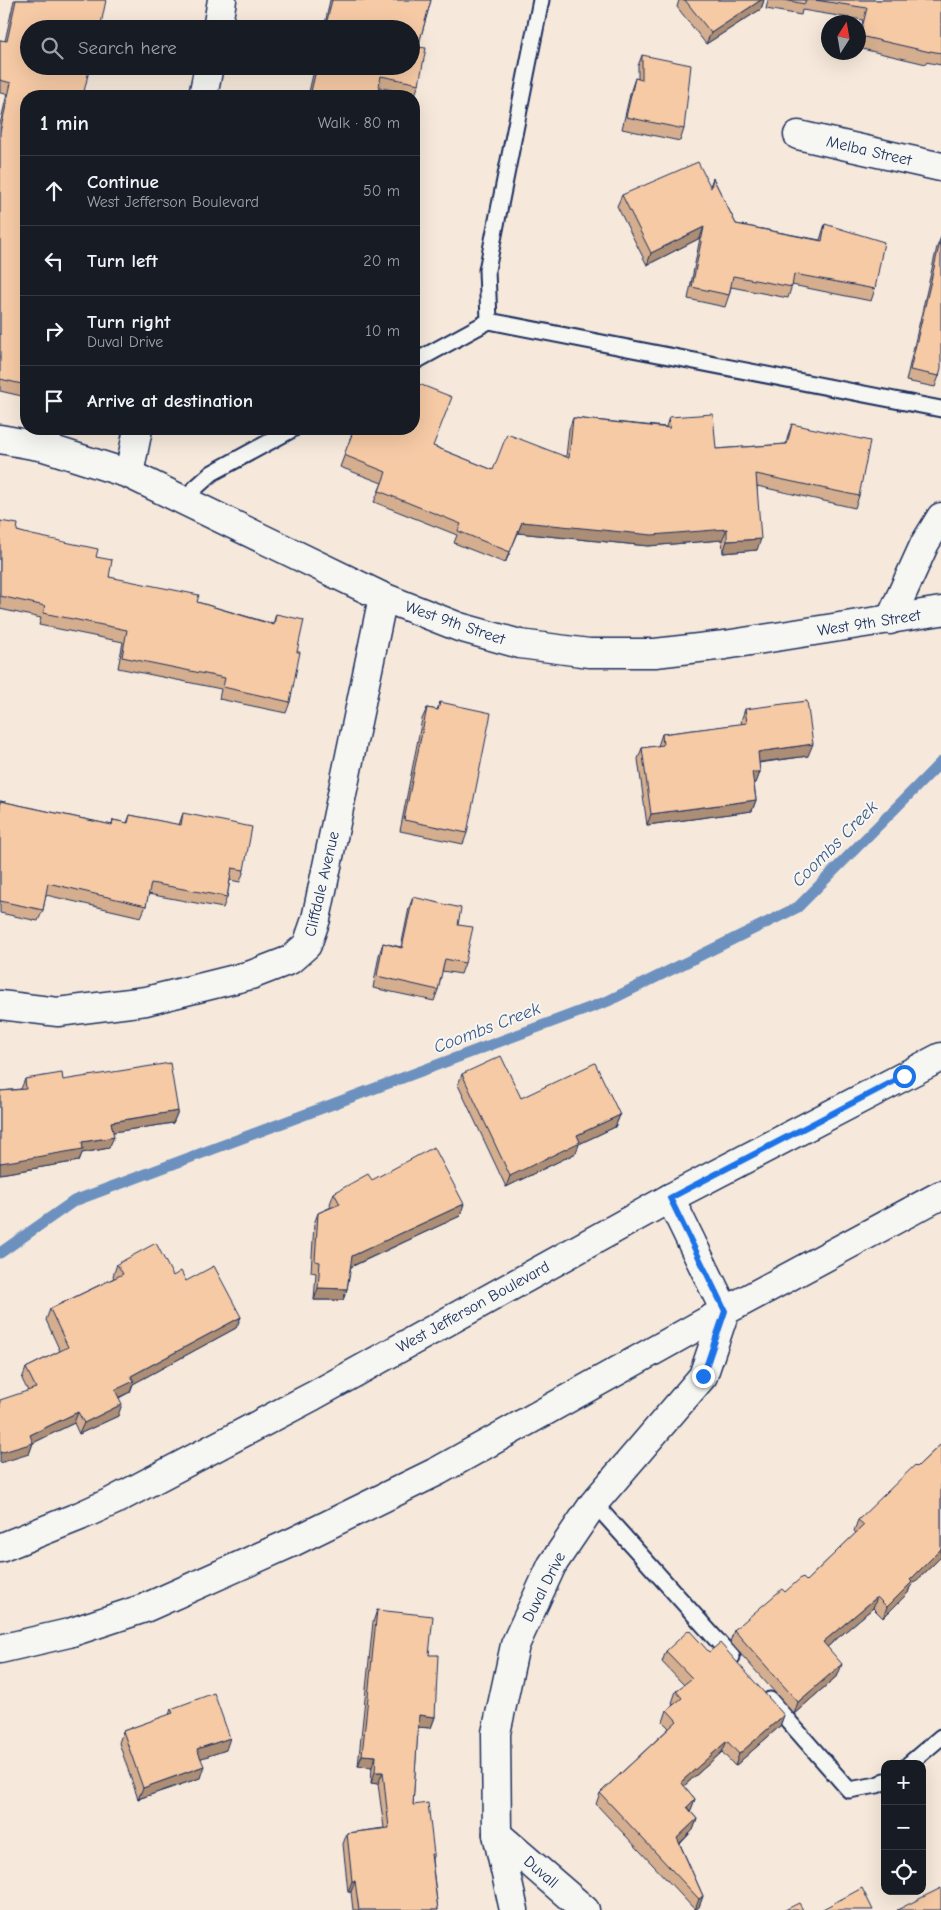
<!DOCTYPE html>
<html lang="en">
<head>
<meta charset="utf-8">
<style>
  :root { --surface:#171b24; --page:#242831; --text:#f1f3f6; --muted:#9ea1a6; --line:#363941 }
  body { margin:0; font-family:"Comic Neue",sans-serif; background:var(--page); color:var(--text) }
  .controls { position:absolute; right:15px; bottom:15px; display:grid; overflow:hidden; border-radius:10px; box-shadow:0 5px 20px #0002 }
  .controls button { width:45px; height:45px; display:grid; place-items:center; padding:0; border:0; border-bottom:1px solid var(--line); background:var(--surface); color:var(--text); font:25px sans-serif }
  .compass { position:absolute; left:821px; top:15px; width:45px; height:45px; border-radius:50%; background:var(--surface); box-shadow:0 5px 20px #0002; rotate:11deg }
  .stop { position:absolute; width:15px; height:15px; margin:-11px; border:4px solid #1a73e8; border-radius:50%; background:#fff }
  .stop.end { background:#1a73e8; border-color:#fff; box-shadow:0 1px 5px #0008 }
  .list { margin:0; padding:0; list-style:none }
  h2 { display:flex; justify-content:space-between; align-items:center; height:65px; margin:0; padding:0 20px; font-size:21px }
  h2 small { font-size:16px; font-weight:400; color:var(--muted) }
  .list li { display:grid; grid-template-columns:32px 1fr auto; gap:15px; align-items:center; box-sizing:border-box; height:70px; padding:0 20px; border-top:1px solid var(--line) }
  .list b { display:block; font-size:19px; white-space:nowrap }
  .list p { margin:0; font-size:16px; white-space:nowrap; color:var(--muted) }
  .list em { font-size:16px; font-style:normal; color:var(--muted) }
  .icon { flex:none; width:28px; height:28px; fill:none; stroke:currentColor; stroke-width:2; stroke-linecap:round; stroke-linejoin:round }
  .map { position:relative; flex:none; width:941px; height:1910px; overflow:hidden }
  .search { position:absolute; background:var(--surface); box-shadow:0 5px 20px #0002; left:20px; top:20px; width:400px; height:55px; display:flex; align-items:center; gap:12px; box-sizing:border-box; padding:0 18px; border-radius:28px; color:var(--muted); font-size:19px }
  .panel { position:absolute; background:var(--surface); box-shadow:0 5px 20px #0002; left:20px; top:90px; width:400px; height:345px; border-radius:20px }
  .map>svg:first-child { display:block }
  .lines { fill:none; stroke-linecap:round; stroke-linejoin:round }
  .stream { stroke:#6d91bf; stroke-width:11 }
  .lane-casing { stroke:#1b2f5e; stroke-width:19 }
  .street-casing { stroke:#1b2f5e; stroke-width:31 }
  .secondary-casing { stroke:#1b2f5e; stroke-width:31 }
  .lane { stroke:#f6f6f2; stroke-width:15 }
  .street { stroke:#f6f6f2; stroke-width:28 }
  .secondary { stroke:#f6f6f2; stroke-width:28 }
  .wall { fill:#d4ae8e; stroke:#1b2f5e }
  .shaded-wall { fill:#ac8d74; stroke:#1b2f5e }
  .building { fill:#f6caa5; stroke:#1b2f5e }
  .route { stroke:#1a73e8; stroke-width:6 }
  .labels { text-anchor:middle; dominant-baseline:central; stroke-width:4; stroke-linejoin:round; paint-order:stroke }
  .street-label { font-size:16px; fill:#1b2f5e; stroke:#f6f6f2 }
  .water-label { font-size:18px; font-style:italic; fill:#3d5886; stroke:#f6f6f2 }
</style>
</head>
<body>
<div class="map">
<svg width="941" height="1910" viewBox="0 0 941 1910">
  <rect width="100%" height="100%" fill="#f6e9db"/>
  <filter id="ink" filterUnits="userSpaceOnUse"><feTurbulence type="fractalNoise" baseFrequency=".02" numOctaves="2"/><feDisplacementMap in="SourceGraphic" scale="10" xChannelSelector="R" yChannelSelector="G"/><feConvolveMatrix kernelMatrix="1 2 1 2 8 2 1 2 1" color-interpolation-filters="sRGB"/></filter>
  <g filter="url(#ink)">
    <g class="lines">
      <polyline class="stream" points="0,1253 74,1201 608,1001 798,907 941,762"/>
      <g class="lane-casing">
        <g id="lane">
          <polyline points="541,0 487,270 489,321 941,409"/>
          <polyline points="414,362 489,321"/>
          <polyline points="183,499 212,473 293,429"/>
          <polyline points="594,1503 732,1657"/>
          <polyline points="770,1700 849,1790 877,1785 885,1781"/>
          <polyline points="909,1764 941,1737"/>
        </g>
      </g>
      <g class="street-casing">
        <g id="street">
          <polyline points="217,29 222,0"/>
          <polyline points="203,96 209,66"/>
          <polyline points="798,135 941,167"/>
          <polyline points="0,439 44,447 129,474 383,597 459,627 520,644 589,653 655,653 725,645 941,611"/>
          <polyline points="129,474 138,429"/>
          <polyline points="890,620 925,543 941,517"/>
          <polyline points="0,1005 58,1012 146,1001 251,975 290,960 307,945 316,919 383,597"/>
          <polyline points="497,1834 585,1910"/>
          <polyline points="514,1910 497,1834 496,1733 515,1645 552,1565 594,1503 703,1376 725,1311"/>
        </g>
      </g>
      <g class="secondary-casing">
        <g id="secondary">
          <polyline points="670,1198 725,1311"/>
          <polyline points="0,1548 80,1516 113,1501 313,1396 670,1198 941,1057"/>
          <polyline points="0,1649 69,1633 145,1608 293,1542 438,1471 725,1311 941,1195"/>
        </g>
      </g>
      <use href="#lane" class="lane"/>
      <use href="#street" class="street"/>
      <use href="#secondary" class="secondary"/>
    </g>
    <g class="wall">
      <polygon points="14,0 106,0 26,96 26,397 0,391 0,124 7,94 0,93 0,40 5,41"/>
      <polygon points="330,0 431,0 418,47 419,84 415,95 378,87 377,96 308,96 315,66 411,66 411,29 324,29"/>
      <polygon points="679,0 764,0 761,9 706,44 677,7"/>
      <polygon points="768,0 941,0 941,65 926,62 926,64 858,48 858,38 863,20 802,10 801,15 766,9"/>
      <polygon points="642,55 684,129 680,141 622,129 631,90 635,78 638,79 638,66"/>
      <polygon points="713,178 736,224 820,240 825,224 875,289 871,301 792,285 788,298 731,287 729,295 725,307 688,299 700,238 647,265 617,206 622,195 710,186"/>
      <polygon points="941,237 939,376 935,387 906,381 937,247"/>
      <polygon points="669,417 716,449 786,444 788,435 792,424 859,496 855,508 757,486 757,550 723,553 722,540 648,546 518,533 505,563 454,543 457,535 374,502 382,483 340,467 354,429 433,446 493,470 566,457 569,429 573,418 666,427"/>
      <polygon points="0,521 17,531 96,557 109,577 197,602 273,624 276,614 297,652 290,702 286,713 219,699 221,689 118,668 123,642 39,625 41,618 0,609"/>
      <polygon points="440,702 467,833 463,844 400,831 422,719 427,708 437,710"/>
      <polygon points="745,709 808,756 759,763 760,772 756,783 754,783 756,800 752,811 647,825 638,759 642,748 658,746 662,734 742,724 741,721"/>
      <polygon points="0,801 112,825 113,820 127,823 130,815 179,825 183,813 244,870 240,882 230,880 227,897 223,908 148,894 146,906 141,917 46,895 43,910 38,921 0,913"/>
      <polygon points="413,897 458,925 465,963 461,974 442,971 438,990 434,1001 373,988 379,955 383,943 401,947 409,908"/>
      <polygon points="462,1074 521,1098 620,1115 615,1127 579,1144 576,1153 506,1187 458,1085"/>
      <polygon points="25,1079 178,1111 173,1123 113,1132 109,1148 82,1153 79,1161 0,1174 0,1091 21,1089"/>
      <polygon points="372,1180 460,1216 351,1267 347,1289 343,1300 314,1300 316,1273 311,1272 314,1224 318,1213 331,1207 330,1204 334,1193"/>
      <polygon points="117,1264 173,1276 186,1281 241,1317 236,1328 133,1384 130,1392 119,1398 118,1416 79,1434 74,1423 33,1443 29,1454 28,1391 22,1379 26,1368 60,1351 46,1320 50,1309 114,1278 113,1276"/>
      <polygon points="941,1444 941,1557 910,1587 908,1593 883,1618 873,1608 827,1647 838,1675 794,1714 730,1642 734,1630 785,1592 806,1581 856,1533 854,1531 858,1520 917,1467"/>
      <polygon points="377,1610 429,1655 435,1717 431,1728 418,1727 413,1805 434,1854 432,1859 438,1910 353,1910 351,1892 348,1892 343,1844 347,1833 384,1828 378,1784 371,1783 372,1767 358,1766 373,1622"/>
      <polygon points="666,1651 709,1652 784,1715 780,1726 735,1766 722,1752 684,1786 695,1799 690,1811 697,1819 693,1830 680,1844 703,1896 699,1907 695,1910 596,1804 600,1793 669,1728 663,1722 667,1710 674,1705 672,1703 676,1691 684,1685 662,1662"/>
      <polygon points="171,1709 226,1750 201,1758 200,1778 138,1799 119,1743 123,1731 169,1715"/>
    </g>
    <g class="shaded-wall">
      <polygon points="761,0 764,0 761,9 706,44 711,33"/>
      <polygon points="704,227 700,238 647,265 651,253"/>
      <polygon points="522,522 727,529 722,540 648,546 518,533 505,563"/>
      <polygon points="761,539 757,550 723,553 727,541"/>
      <polygon points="813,744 808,756 754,763 758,752"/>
      <polygon points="752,772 760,772 756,783 748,784"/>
      <polygon points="756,800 752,811 647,825 651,814"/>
      <polygon points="178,1111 173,1123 107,1133 111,1122"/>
      <polygon points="620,1115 615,1127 579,1144 576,1153 506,1187 510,1176 577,1135"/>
      <polygon points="114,1137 109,1148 82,1153 79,1161 0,1174 0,1163 82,1142"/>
      <polygon points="464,1204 460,1216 348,1268 352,1256"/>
      <polygon points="318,1288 347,1289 343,1300 314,1300"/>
      <polygon points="241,1317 236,1328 133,1384 130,1392 111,1401 115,1390 131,1376"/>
      <polygon points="122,1404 118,1416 79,1434 84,1423"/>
      <polygon points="78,1412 74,1423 33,1443 29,1454 0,1463 0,1453 30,1435"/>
      <polygon points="941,1549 941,1557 910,1587 908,1593 883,1618 887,1607 910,1580"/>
      <polygon points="877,1597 873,1608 819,1654 823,1642"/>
      <polygon points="842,1664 838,1675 794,1714 798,1702"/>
      <polygon points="419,1715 435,1717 431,1728 415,1727"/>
      <polygon points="784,1715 780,1726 735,1766 739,1754"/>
      <polygon points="230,1738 226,1750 193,1761 197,1749"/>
      <polygon points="727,1741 722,1752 676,1793 681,1782"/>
      <polygon points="362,1755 376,1756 372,1767 358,1766"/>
      <polygon points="204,1766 200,1778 138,1799 143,1788"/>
      <polygon points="375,1772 383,1772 378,1784 371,1783"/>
      <polygon points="695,1799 691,1810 683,1819 687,1807"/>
      <polygon points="697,1819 693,1830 673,1850 677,1838"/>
      <polygon points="352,1881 355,1881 351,1892 348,1892"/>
      <polygon points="703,1896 699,1907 695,1910 699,1899"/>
    </g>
    <g class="building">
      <polygon points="16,0 106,0 100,29 29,29 29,66 90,66 83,96 26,96 26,385 0,379 0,132 11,83 0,80 0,40 7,41"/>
      <polygon points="332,0 431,0 418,47 426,48 419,84 381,76 377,96 310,96 317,66 411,66 411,29 325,29"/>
      <polygon points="685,0 761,0 711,33"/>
      <polygon points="784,0 805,0 805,4"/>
      <polygon points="815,0 941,0 941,53 930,51 930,52 860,36 867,8"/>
      <polygon points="642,55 691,65 684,129 626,117 635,78 642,80"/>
      <polygon points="698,162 711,188 713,178 736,224 822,241 825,224 884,242 875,289 794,274 792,287 733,276 729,295 692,287 704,227 651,253 622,195"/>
      <polygon points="941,238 941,368 939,376 910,370"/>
      <polygon points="414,382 452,397 433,446 493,470 507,434 569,458 573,418 670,428 669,417 713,414 716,449 787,444 792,424 870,441 859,496 756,474 761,539 727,541 727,529 652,535 522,522 510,552 458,531 461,524 379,491 386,472 344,455 354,429 414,429"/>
      <polygon points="0,521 18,524 17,531 32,535 98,549 96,557 112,560 109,577 199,595 197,602 274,625 276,614 304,620 297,652 300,652 290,702 223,687 225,678 122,657 127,630 43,613 45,606 0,596"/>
      <polygon points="807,701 813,744 758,752 760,772 752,772 756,800 651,814 642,748 663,745 662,734 747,723 745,709"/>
      <polygon points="440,702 491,713 467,833 404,820 427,708 438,710"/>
      <polygon points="0,801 112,825 113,820 128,823 130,815 181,825 183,813 252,827 244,870 232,868 227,897 151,883 146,906 48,883 43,910 0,901"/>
      <polygon points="413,897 461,908 458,925 473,927 465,963 445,959 438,990 377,976 383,943 402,948"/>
      <polygon points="501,1056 521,1098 595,1063 620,1115 577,1135 580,1142 510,1176 462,1074"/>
      <polygon points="170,1063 178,1111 111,1122 114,1137 82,1142 83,1149 13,1161 0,1163 0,1091 26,1089 25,1079 62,1073 63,1080"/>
      <polygon points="434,1147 464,1204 352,1256 347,1289 318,1288 320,1262 315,1261 318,1213 340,1204 334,1193 368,1174 372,1180"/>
      <polygon points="156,1243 173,1276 181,1271 186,1281 214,1266 241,1317 131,1376 134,1381 115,1390 122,1404 84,1423 78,1412 30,1435 33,1443 0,1453 0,1400 36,1388 26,1368 68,1347 50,1309 123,1274 117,1264"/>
      <polygon points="941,1444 941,1549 910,1580 912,1582 887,1607 877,1597 823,1642 842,1664 798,1702 734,1630 782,1589 785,1592 802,1577 806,1581 864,1525 858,1520 915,1465 917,1467"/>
      <polygon points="377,1610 433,1616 429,1655 438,1655 435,1717 419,1715 413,1805 428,1803 434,1854 431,1854 438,1910 359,1910 355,1881 352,1881 347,1833 389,1828 383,1772 375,1772 376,1756 362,1755"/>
      <polygon points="689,1630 709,1652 720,1643 784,1715 739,1754 727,1741 681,1782 695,1799 687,1807 697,1819 677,1838 703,1896 699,1899 600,1793 677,1721 667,1710 682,1698 676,1691 692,1678 666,1651"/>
      <polygon points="214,1693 230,1738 197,1749 204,1766 143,1788 123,1731 173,1713 171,1709"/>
      <polygon points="862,1888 873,1910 821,1910"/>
      <polygon points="941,1888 941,1910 897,1910"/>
      <polygon points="799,1903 803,1910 785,1910"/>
    </g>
  </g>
  <g class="lines" filter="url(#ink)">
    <polyline class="route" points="703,1376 725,1311 670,1198 904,1076"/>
  </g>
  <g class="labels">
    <g class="street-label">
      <text transform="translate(869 151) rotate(13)">Melba Street</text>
      <text transform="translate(455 623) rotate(19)">West 9th Street</text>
      <text transform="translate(869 623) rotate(-9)">West 9th Street</text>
      <text transform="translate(322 884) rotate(-77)">Cliffdale Avenue</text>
      <text transform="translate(473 1307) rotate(-29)">West Jefferson Boulevard</text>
      <text transform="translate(544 1587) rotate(-63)">Duval Drive</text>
      <text transform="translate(541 1872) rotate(41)">Duvall</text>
    </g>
    <g class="water-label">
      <text transform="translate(835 844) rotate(-45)">Coombs Creek</text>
      <text transform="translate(487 1028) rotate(-21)">Coombs Creek</text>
    </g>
  </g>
</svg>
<div class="controls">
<button>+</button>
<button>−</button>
<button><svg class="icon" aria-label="locate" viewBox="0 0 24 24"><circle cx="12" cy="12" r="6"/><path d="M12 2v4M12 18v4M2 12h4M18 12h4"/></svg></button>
</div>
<svg class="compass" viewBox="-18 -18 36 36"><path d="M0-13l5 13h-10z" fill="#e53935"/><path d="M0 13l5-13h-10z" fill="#9ea1a6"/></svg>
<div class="stop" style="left:904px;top:1076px"></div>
<div class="stop end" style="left:703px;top:1376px"></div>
<div class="search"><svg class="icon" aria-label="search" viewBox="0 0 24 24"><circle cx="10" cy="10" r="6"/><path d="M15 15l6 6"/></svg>Search here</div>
<section class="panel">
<h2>1 min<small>Walk · 80 m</small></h2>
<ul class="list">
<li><svg class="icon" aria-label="ahead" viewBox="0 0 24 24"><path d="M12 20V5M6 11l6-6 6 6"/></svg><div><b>Continue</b><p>West Jefferson Boulevard</p></div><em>50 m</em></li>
<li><svg class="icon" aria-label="left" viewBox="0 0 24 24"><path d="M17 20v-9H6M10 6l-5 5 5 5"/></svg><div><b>Turn left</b></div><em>20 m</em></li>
<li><svg class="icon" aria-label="right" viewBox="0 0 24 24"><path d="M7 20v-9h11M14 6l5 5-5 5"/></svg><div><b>Turn right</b><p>Duval Drive</p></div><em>10 m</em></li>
<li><svg class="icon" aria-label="arrive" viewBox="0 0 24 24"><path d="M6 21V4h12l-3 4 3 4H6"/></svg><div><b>Arrive at destination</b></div></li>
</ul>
</section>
</div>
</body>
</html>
